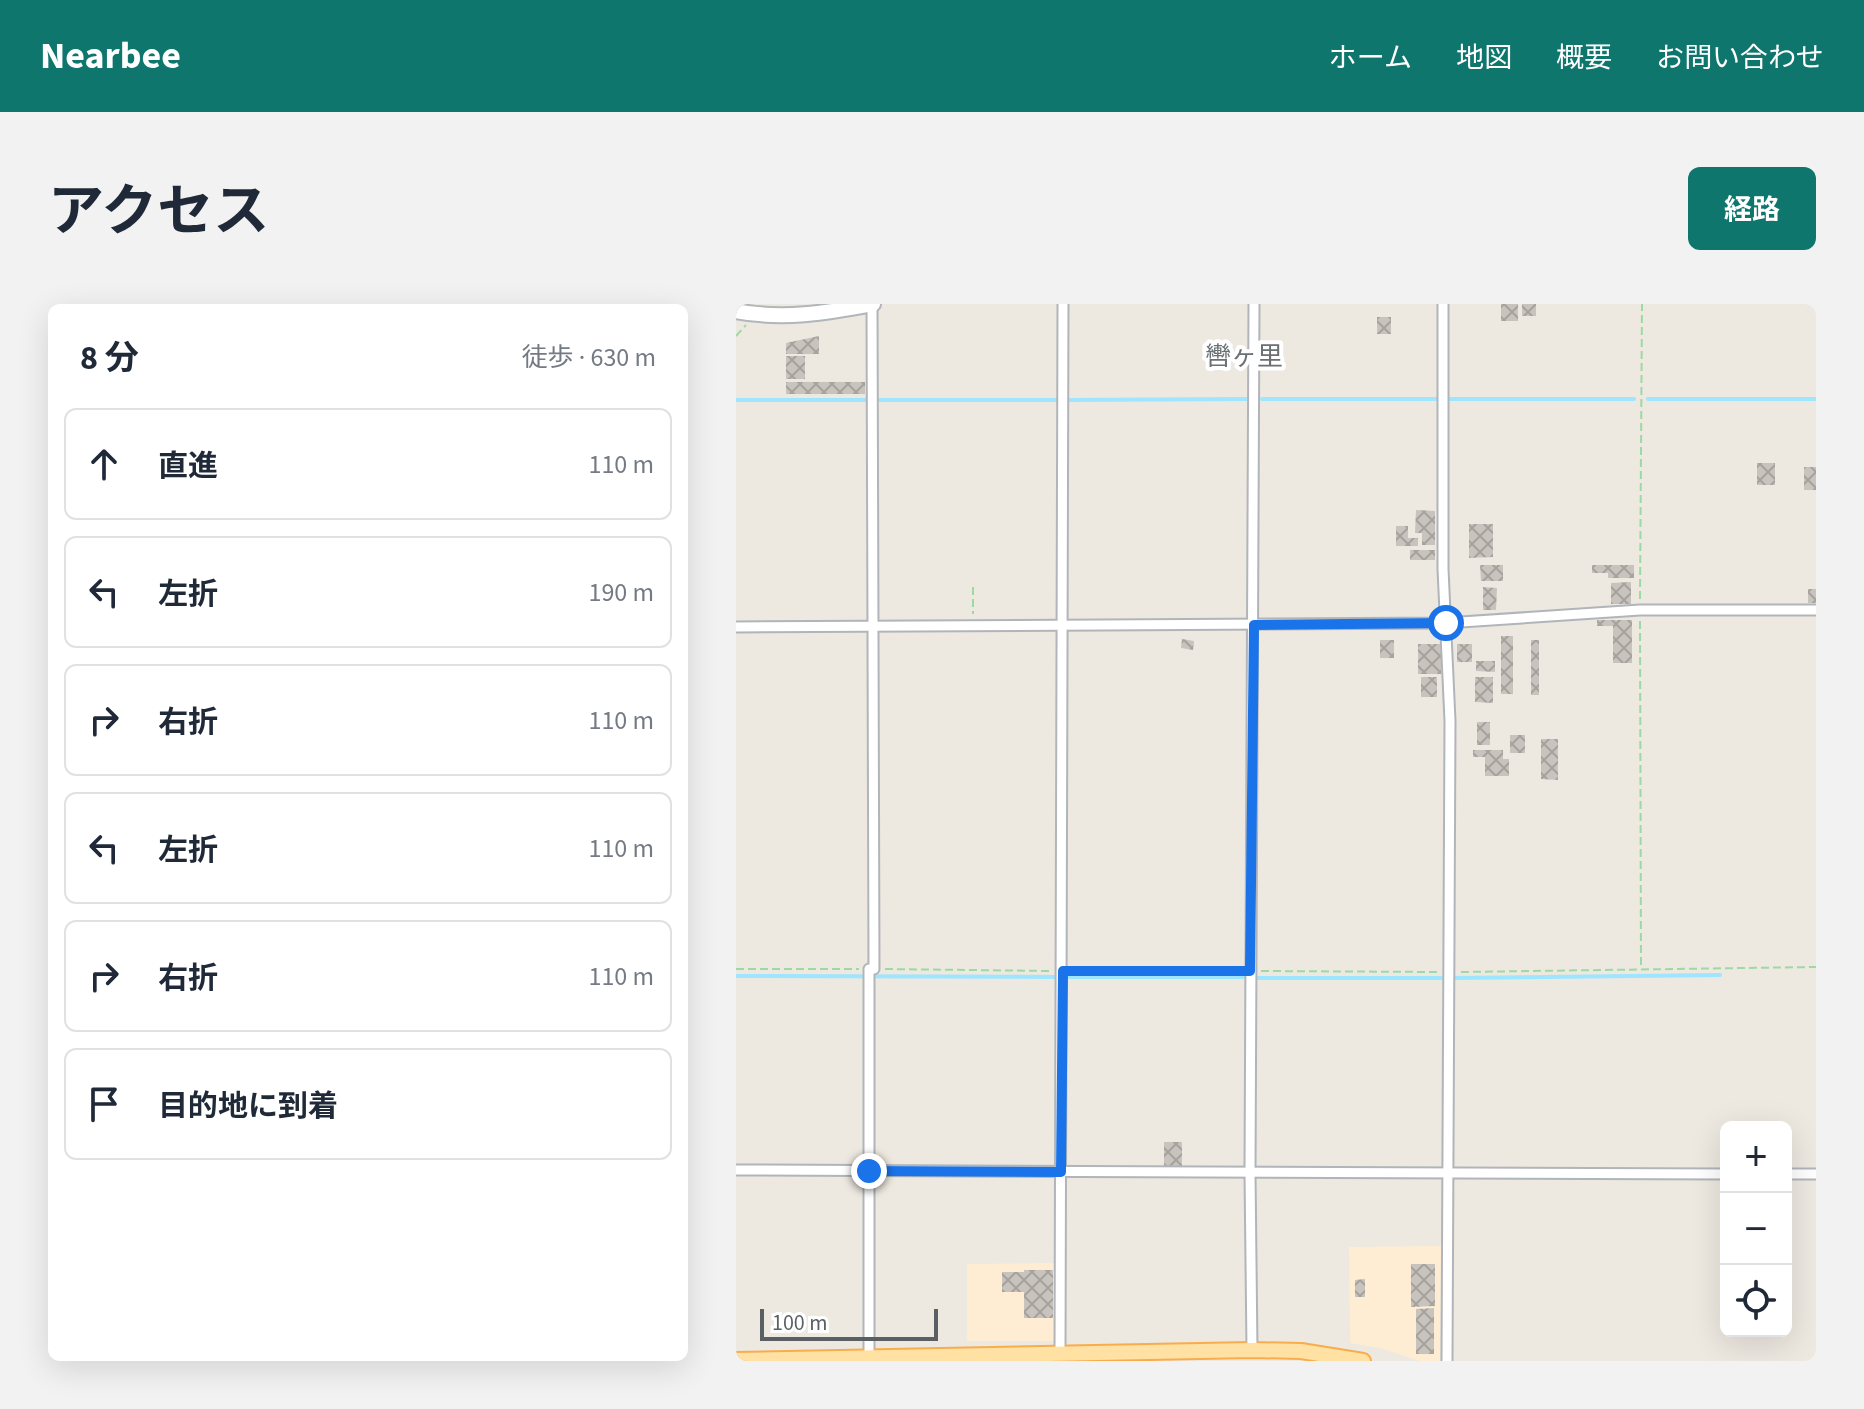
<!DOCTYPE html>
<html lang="ja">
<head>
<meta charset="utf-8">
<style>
  :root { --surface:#fff; --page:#f2f2f3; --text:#1f2937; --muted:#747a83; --line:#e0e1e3; --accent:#0f766e }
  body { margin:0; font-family:"Source Sans 3","Noto Sans JP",sans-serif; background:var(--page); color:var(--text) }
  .controls { position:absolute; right:24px; bottom:24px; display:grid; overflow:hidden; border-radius:12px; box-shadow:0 8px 32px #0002 }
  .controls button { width:72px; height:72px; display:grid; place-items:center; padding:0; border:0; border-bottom:2px solid var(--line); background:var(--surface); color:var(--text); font:40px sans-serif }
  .scale { position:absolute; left:24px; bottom:20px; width:178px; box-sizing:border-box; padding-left:8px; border:4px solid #595f62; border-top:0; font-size:22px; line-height:28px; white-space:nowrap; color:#595f62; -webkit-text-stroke:6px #fff; paint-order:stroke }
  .stop { position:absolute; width:24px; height:24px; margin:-18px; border:6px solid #1a73e8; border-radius:50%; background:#fff }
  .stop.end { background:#1a73e8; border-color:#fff; box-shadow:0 2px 8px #0008 }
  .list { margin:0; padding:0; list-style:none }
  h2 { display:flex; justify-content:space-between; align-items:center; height:104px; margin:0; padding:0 32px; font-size:34px }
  h2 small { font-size:26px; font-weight:400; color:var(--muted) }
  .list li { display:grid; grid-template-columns:52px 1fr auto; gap:24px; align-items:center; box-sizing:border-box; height:112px; margin:0 16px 16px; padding:0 16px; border:2px solid var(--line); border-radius:12px }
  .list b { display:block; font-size:30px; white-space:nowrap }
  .list em { font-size:26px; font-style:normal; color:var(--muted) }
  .icon { flex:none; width:44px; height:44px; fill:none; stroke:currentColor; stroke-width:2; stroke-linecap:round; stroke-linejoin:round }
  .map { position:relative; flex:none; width:1080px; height:1057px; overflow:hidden; border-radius:12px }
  header { display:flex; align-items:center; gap:48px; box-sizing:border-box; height:112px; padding:0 40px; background:var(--accent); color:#fff }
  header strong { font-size:38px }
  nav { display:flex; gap:44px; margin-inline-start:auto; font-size:28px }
  .intro { display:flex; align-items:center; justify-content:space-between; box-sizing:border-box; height:192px; padding:0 48px }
  h1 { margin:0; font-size:56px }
  .button { padding:20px 36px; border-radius:12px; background:var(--accent); color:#fff; font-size:28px; font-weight:700 }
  main { display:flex; gap:48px; padding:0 48px }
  aside { flex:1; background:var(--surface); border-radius:12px; box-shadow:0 8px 32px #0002 }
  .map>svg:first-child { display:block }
  .commercial { fill:#ffedd3 }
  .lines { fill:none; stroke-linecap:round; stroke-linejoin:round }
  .stream { stroke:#9ee5ff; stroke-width:4 }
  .building { fill:url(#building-cross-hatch) }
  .street-casing { stroke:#b1b5b9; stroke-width:13 }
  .secondary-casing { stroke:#b0b6b9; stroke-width:18 }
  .primary-casing { stroke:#f9ac4e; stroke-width:18 }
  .path { stroke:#9dd9a3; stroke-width:2; stroke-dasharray:8 4; stroke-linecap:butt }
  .street { stroke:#fff; stroke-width:9 }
  .secondary { stroke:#fff; stroke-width:14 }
  .primary { stroke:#ffe1a3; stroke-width:14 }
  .route { stroke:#1a73e8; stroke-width:10 }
  .labels { text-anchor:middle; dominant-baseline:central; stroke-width:8; stroke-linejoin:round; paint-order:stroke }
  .neighbourhood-label { font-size:26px; fill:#6a7174; stroke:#fff }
</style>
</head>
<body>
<header>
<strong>Nearbee</strong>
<nav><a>ホーム</a><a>地図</a><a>概要</a><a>お問い合わせ</a></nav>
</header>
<div class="intro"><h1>アクセス</h1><a class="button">経路</a></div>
<main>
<aside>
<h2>8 分<small>徒歩 · 630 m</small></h2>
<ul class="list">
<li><svg class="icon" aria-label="ahead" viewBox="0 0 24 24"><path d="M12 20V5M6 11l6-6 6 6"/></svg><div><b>直進</b></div><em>110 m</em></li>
<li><svg class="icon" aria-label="left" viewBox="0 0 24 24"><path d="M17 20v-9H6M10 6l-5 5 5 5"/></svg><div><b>左折</b></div><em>190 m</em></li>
<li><svg class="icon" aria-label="right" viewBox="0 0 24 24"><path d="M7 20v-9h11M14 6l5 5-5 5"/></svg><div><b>右折</b></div><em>110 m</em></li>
<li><svg class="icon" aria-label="left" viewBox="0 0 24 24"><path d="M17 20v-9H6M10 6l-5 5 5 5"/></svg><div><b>左折</b></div><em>110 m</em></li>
<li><svg class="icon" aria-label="right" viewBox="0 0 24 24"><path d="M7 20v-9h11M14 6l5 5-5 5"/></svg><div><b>右折</b></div><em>110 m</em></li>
<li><svg class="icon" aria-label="arrive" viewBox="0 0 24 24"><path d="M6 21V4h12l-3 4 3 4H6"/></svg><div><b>目的地に到着</b></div></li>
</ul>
</aside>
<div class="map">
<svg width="1080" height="1057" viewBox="0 0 1080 1057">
  <defs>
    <pattern id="building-cross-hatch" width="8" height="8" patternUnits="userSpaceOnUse" patternTransform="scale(2)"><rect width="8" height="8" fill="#c8c3bd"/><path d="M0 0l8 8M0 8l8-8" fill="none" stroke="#a5a29d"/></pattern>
  </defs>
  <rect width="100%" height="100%" fill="#ede8e0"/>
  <g class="commercial">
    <polygon points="705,942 704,1057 684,1057 644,1044 614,1039 613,943"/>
    <polygon points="322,959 322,1037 231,1037 231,960"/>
  </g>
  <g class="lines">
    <g class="stream">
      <polyline points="526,95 701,95"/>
      <polyline points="711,95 898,95"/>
      <polyline points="912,95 1080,95"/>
      <polyline points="0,96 131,96"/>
      <polyline points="143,96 322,96"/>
      <polyline points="333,96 511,95"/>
      <polyline points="0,672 323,673"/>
      <polyline points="331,673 510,673"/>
      <polyline points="520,674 705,674"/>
      <polyline points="717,674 984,671"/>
    </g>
  </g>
  <g class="building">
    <rect x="765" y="0" width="17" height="17"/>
    <rect x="786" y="0" width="14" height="12"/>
    <rect x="641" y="13" width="14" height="17"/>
    <polygon points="83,32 83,50 50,50 50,39"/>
    <rect x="50" y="52" width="19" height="23"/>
    <rect x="50" y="78" width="79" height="12"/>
    <rect x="1021" y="159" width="18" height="22"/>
    <rect x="1068" y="163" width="12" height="23"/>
    <polygon points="680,206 699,207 699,241 686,241 686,229 679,229"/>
    <polygon points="733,220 757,220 757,253 733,254"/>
    <polygon points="660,222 672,222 672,234 682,234 682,242 660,242"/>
    <rect x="674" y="246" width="25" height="10"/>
    <polygon points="744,261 767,261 767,277 745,277"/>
    <polygon points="856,261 898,261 898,274 872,274 872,269 856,269"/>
    <polygon points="895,278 895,300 875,300 875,279"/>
    <polygon points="747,283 761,284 760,306 747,306"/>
    <rect x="1072" y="285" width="8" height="14"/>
    <polygon points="861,316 896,316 896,359 877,359 877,322 861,322"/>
    <rect x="765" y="332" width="12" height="58"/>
    <polygon points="446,335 458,337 457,346 445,344"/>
    <rect x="644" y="336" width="14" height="18"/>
    <rect x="795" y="336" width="8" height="55"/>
    <rect x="682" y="340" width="23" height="30"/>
    <rect x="721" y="340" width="15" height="18"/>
    <polygon points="740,357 759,357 759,368 740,367"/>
    <rect x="685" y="373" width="16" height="20"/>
    <polygon points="739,373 757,373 757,399 739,398"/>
    <rect x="741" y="418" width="13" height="23"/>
    <rect x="774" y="431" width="15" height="18"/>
    <polygon points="805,435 822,435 822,476 805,475"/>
    <polygon points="737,446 767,446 767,455 773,455 773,472 749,472 749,453 737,453"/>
    <rect x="428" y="838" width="18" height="24"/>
    <polygon points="675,960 699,960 699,1002 675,1003"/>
    <polygon points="288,966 317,966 317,1014 288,1014 288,988 266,988 266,968 288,968"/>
    <polygon points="629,975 629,993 619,993 619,976"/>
    <polygon points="698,1004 698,1050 680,1050 680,1005"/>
  </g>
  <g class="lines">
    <g class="street-casing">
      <g id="street">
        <polyline points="136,0 138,665"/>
        <polyline points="707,0 707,265 714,417 711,1057"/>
        <polyline points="0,323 710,319 904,306 1080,306"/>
        <polyline points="133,665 133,1053"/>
        <polyline points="0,866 990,870"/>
        <polyline points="1050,870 1080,870"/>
        <polyline points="516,1046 514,869 518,0"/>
        <polyline points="324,1048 327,0"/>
      </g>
    </g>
    <g class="secondary-casing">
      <path id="secondary" d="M0,7c46,9 91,2 137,-7"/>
    </g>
    <g class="primary-casing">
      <polyline id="primary" points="0,1056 516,1046 565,1047 627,1057"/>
    </g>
    <g class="path">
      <polyline points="0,32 10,21"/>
      <polyline points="237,283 237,310"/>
      <polyline points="904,295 906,0"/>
      <polyline points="904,317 905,663"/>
      <polyline points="0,665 123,665"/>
      <polyline points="149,665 315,667"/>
      <polyline points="337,667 503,667"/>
      <polyline points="525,667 703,668"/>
      <polyline points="725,668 1080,663"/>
    </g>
    <use href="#street" class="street"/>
    <use href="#secondary" class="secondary"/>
    <use href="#primary" class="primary"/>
  </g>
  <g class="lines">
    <polyline class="route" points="133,867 325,868 327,667 514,667 518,321 710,319"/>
  </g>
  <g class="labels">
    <g class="neighbourhood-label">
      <text x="508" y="52">轡ヶ里</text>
    </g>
  </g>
</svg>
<div class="controls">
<button>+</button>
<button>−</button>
<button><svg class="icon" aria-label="locate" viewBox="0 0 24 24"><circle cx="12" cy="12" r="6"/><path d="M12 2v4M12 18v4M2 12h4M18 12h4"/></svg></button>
</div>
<div class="scale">100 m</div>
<div class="stop" style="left:710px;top:319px"></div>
<div class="stop end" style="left:133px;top:867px"></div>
</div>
</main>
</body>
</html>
